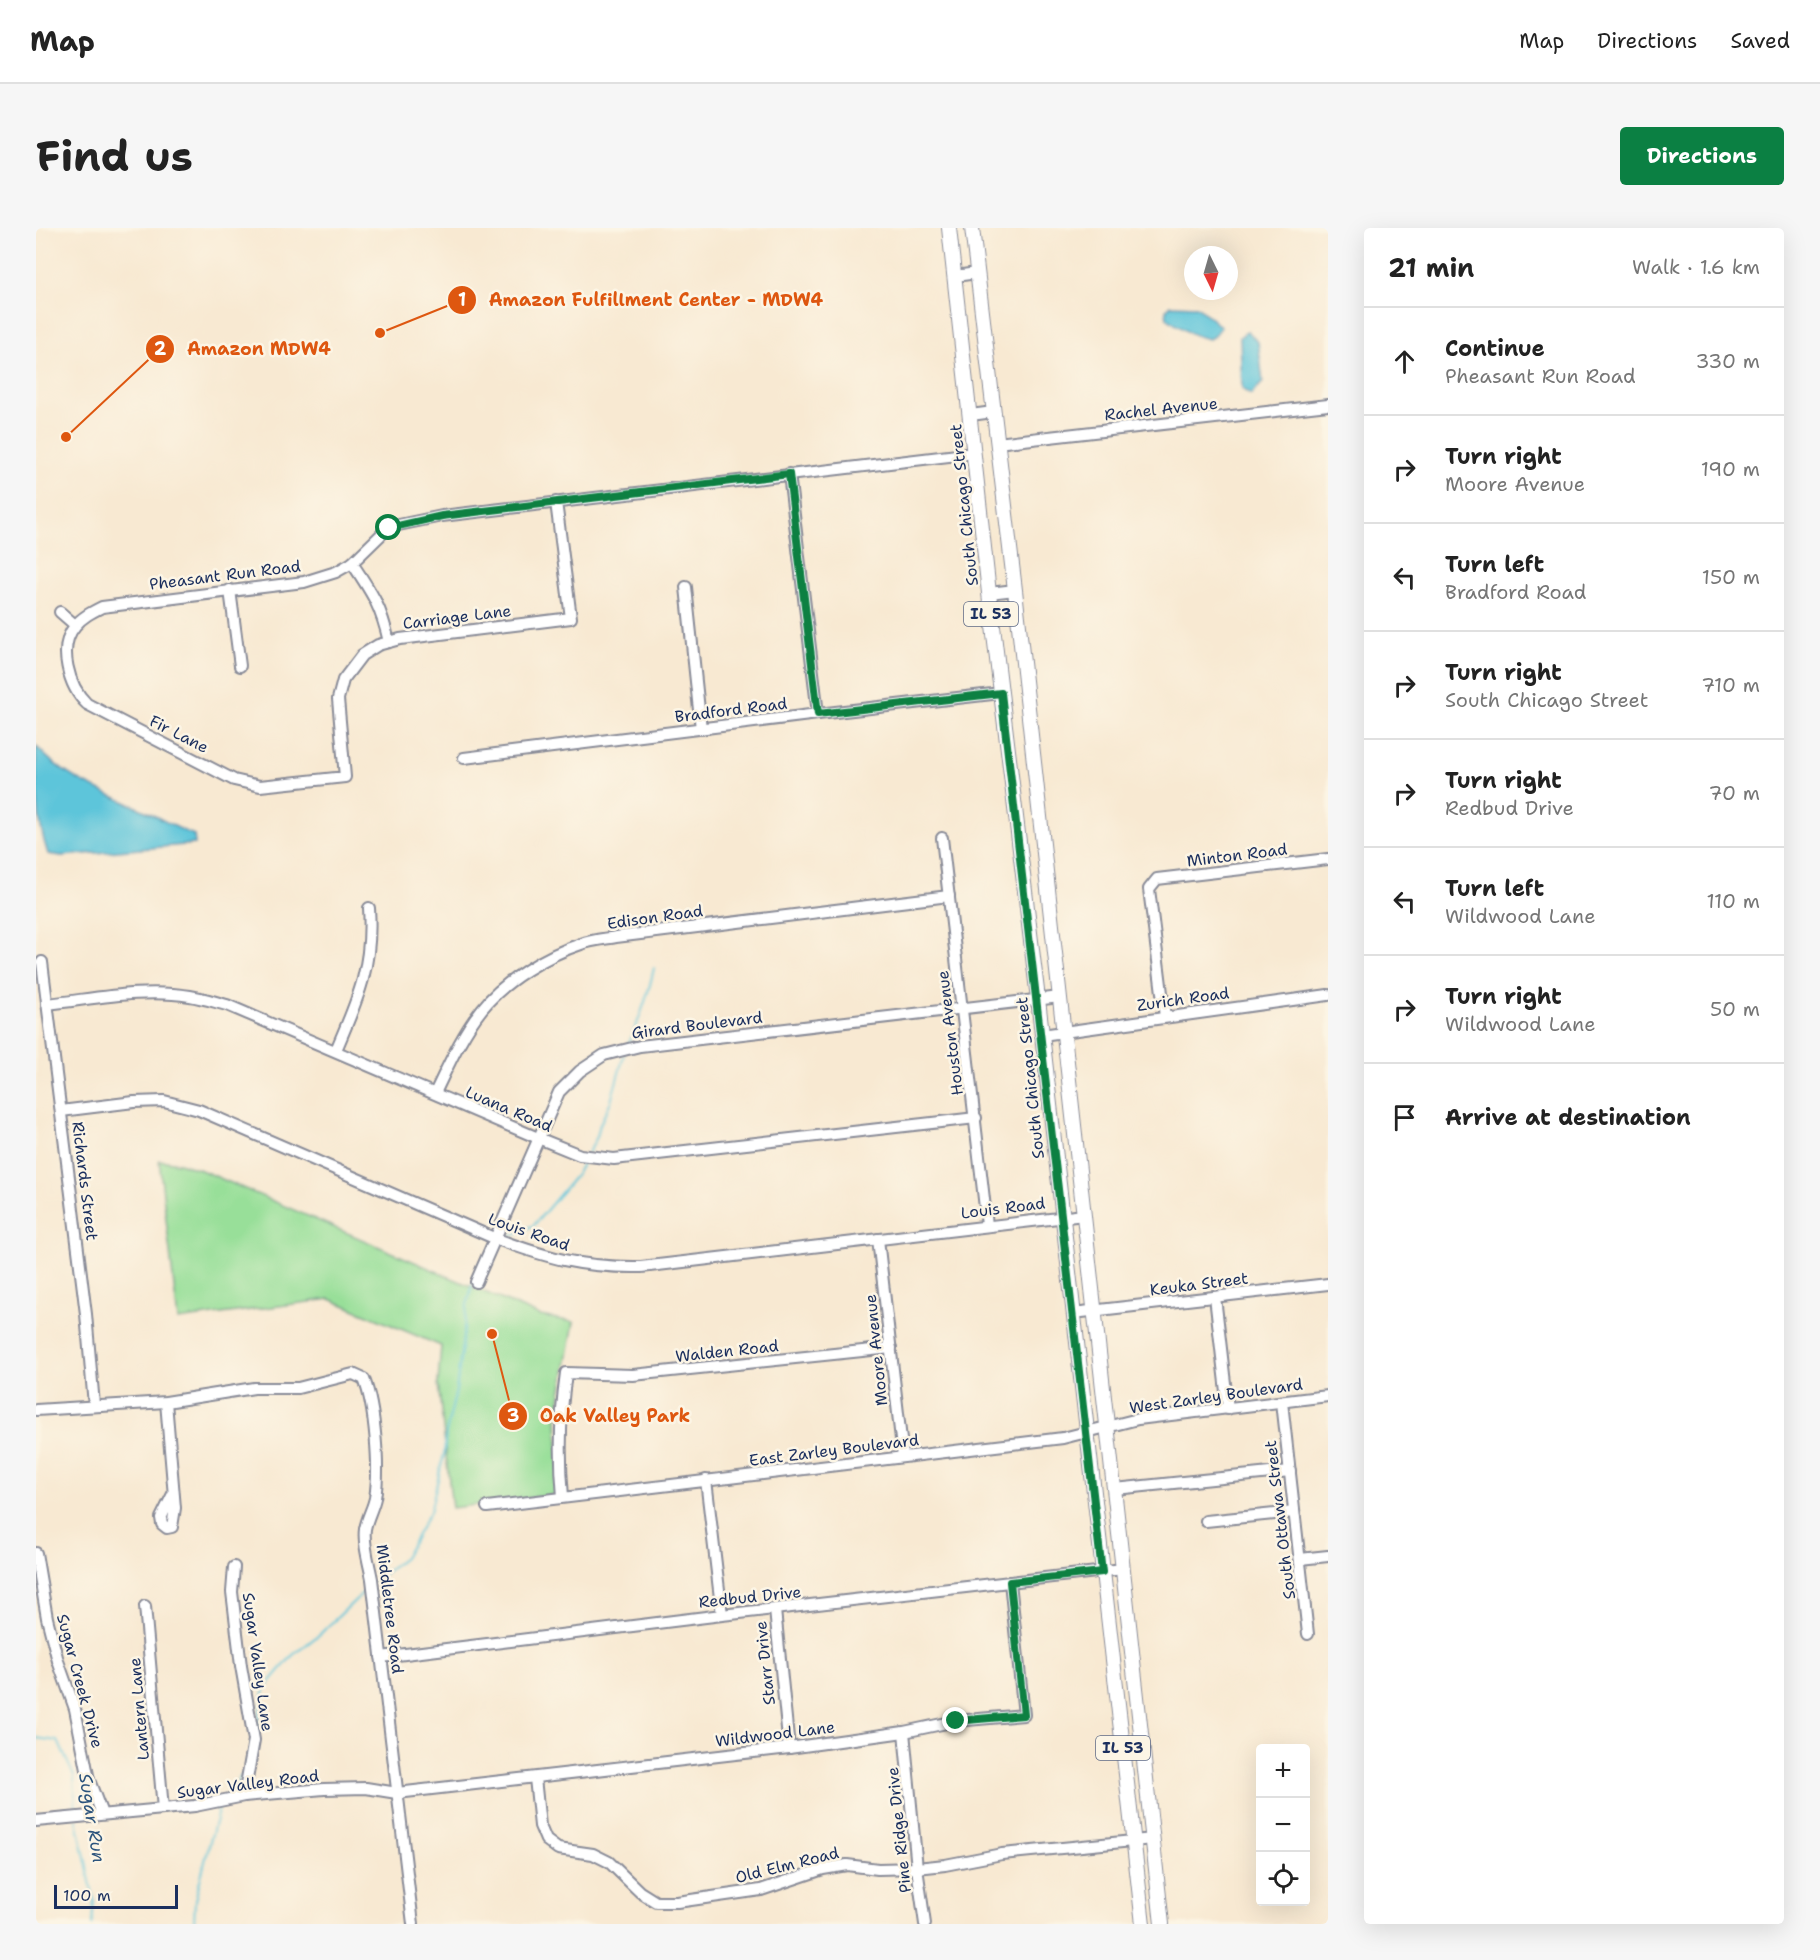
<!DOCTYPE html>
<html lang="en">
<head>
<meta charset="utf-8">
<style>
  :root { --surface:#fff; --page:#f6f6f6; --text:#222; --muted:#767676; --line:#e0e0e0; --accent:#0b8043 }
  body { margin:0; font-family:"Shantell Sans",sans-serif; background:var(--page); color:var(--text) }
  .controls { position:absolute; right:18px; bottom:18px; display:grid; overflow:hidden; border-radius:6px; box-shadow:0 6px 24px #0002 }
  .controls button { width:54px; height:54px; display:grid; place-items:center; padding:0; border:0; border-bottom:2px solid var(--line); background:var(--surface); color:var(--text); font:30px sans-serif }
  .compass { position:absolute; left:1148px; top:18px; width:54px; height:54px; border-radius:50%; background:var(--surface); box-shadow:0 6px 24px #0002; rotate:175deg }
  .scale { position:absolute; left:18px; bottom:15px; width:124px; box-sizing:border-box; padding-left:6px; border:3px solid #1b2f5e; border-top:0; font-size:16px; line-height:21px; white-space:nowrap; color:#1b2f5e; -webkit-text-stroke:4px #fcf5e5; paint-order:stroke }
  .stop { position:absolute; width:18px; height:18px; margin:-14px; border:4px solid #0b8043; border-radius:50%; background:#fff }
  .stop.end { background:#0b8043; border-color:#fff; box-shadow:0 2px 6px #0008 }
  .list { margin:0; padding:0; list-style:none }
  h2 { display:flex; justify-content:space-between; align-items:center; height:78px; margin:0; padding:0 24px; font-size:26px }
  h2 small { font-size:20px; font-weight:400; color:var(--muted) }
  .list li { display:grid; grid-template-columns:39px 1fr auto; gap:18px; align-items:center; box-sizing:border-box; height:108px; padding:0 24px; border-top:2px solid var(--line) }
  .list b { display:block; font-size:22px; white-space:nowrap }
  .list p { margin:0; font-size:20px; white-space:nowrap; color:var(--muted) }
  .list em { font-size:20px; font-style:normal; color:var(--muted) }
  .icon { flex:none; width:33px; height:33px; fill:none; stroke:currentColor; stroke-width:2; stroke-linecap:round; stroke-linejoin:round }
  .map { position:relative; flex:none; width:1292px; height:1696px; overflow:hidden; border-radius:6px }
  header { display:flex; align-items:center; gap:36px; box-sizing:border-box; height:84px; padding:0 30px; background:var(--surface); border-bottom:2px solid var(--line) }
  header strong { font-size:28px }
  nav { display:flex; gap:33px; margin-inline-start:auto; font-size:21px }
  .intro { display:flex; align-items:center; justify-content:space-between; box-sizing:border-box; height:144px; padding:0 36px }
  h1 { margin:0; font-size:42px }
  .button { padding:15px 27px; border-radius:6px; background:var(--accent); color:#fff; font-size:21px; font-weight:700 }
  main { display:flex; gap:36px; padding:0 36px }
  aside { flex:1; background:var(--surface); border-radius:6px; box-shadow:0 6px 24px #0002 }
  .map>svg:first-child { display:block }
  .green { fill:#98df99; stroke:#5a877c; stroke-width:1.5 }
  .water { fill:#5dc5da; stroke:#3c7a9c; stroke-width:1.5 }
  .lines { fill:none; stroke-linecap:round; stroke-linejoin:round }
  .stream { stroke:#5dc5da; stroke-width:2 }
  .minor-casing { stroke:#8a8c98; stroke-width:14 }
  .major-casing { stroke:#8a8c98; stroke-width:16 }
  .minor { stroke:#fff; stroke-width:10 }
  .major { stroke:#fff; stroke-width:14 }
  .route { stroke:#0b8043; stroke-width:8 }
  .labels { text-anchor:middle; dominant-baseline:central; stroke-width:5; stroke-linejoin:round; paint-order:stroke }
  .shield { fill:#fcf5e5; stroke:#5e6a86; stroke-width:1.5 }
  .shield-label { font-size:15px; font-weight:bold; fill:#1b2f5e }
  .street-label { font-size:16px; fill:#1b2f5e; stroke:#fcf5e5 }
  .water-label { font-size:18px; font-style:italic; fill:#2c547d; stroke:#fcf5e5 }
  .leader { fill:none; stroke:#de5710; stroke-width:2 }
  .callout-dot { fill:#de5710; stroke:#fcf5e5; stroke-width:2 }
  .mark-label { font-size:18px; text-anchor:middle; font-weight:bold; fill:#fff }
  .callout-label { font-size:18px; text-anchor:middle; font-weight:bold; fill:#de5710; stroke:#fcf5e5; stroke-width:5; stroke-linejoin:round; paint-order:stroke }
</style>
</head>
<body>
<header>
<strong>Map</strong>
<nav><a>Map</a><a>Directions</a><a>Saved</a></nav>
</header>
<div class="intro"><h1>Find us</h1><a class="button">Directions</a></div>
<main>
<div class="map">
<svg width="1292" height="1696" viewBox="0 0 1292 1696">
  <rect width="100%" height="100%" fill="#fcf5e5"/>
  <filter id="ink" filterUnits="userSpaceOnUse"><feTurbulence type="fractalNoise" baseFrequency=".0167" numOctaves="2"/><feDisplacementMap in="SourceGraphic" scale="12" xChannelSelector="R" yChannelSelector="G"/><feConvolveMatrix kernelMatrix="1 2 1 2 8 2 1 2 1" color-interpolation-filters="sRGB"/></filter>
  <filter id="wash" filterUnits="userSpaceOnUse"><feTurbulence type="fractalNoise" baseFrequency=".008" numOctaves="4" result="noise"/><feDisplacementMap in="SourceGraphic" scale="24" xChannelSelector="R" yChannelSelector="G"/><feGaussianBlur stdDeviation="1.35" result="paint"/><feColorMatrix in="noise" values="0 0 0 0 0 0 0 0 0 0 0 0 0 0 0 0 0 1.4 0 .05"/><feComposite in="paint" operator="in"/></filter>
  <g filter="url(#wash)">
    <rect width="100%" height="100%" fill="#f8e9d2"/>
    <polygon class="green" points="123,932 143,935 165,942 504,1088 538,1094 521,1188 524,1266 416,1280 402,1155 405,1118 294,1071 142,1092"/>
    <g class="water">
      <path d="M1135,77l26,1 24,21 -7,9 -5,3c-16,-3 -30,-11 -42,-21l-1,-8z"/>
      <polygon points="1211,103 1222,114 1227,154 1215,167 1206,161 1204,109"/>
      <path d="M0,518c32,36 66,44 107,64 17,8 33,18 51,25l1,9 -133,12 -14,-2c-12,-35 -12,-71 -12,-108z"/>
    </g>
    <g class="lines">
      <g class="stream">
        <path d="M592,817c12,-26 20,-49 26,-77"/>
        <polyline points="552,925 561,909 564,896 575,873 588,827"/>
        <polyline points="473,1009 498,997 540,947 547,934"/>
        <polyline points="339,1353 368,1330 394,1284 408,1226 410,1205 420,1163 431,1077 437,1054"/>
        <polyline points="221,1505 222,1492 229,1461 234,1454 257,1427 284,1406 331,1361"/>
        <polyline points="0,1510 22,1513 38,1548 40,1586"/>
        <polyline points="194,1565 206,1547"/>
        <polyline points="41,1592 58,1672 56,1696"/>
        <polyline points="158,1696 159,1672 183,1579"/>
      </g>
    </g>
  </g>
  <g filter="url(#ink)">
    <g class="lines">
      <g class="minor-casing">
        <g id="minor">
          <polyline points="919,48 941,45"/>
          <polyline points="935,187 957,184"/>
          <polyline points="961,215 1292,177"/>
          <polyline points="753,246 782,486"/>
          <path d="M520,274l15,116 -171,21 -22,6 -16,10 -19,25 -5,19 7,78 -85,9 -26,-6 -147,-76c-18,-17 -30,-57 -12,-78 7,-9 17,-14 27,-19l202,-25 32,-10 16,-9 37,-36 53,-11 532,-63"/>
          <path d="M316,335c20,30 29,43 37,79"/>
          <polyline points="650,359 665,501"/>
          <polyline points="194,362 204,438"/>
          <polyline points="953,365 979,362"/>
          <polyline points="24,384 39,397"/>
          <polyline points="428,530 782,486 965,465"/>
          <polyline points="906,610 951,997"/>
          <polyline points="6,734 50,1086 58,1177"/>
          <path d="M11,776c47,-5 96,-16 143,-8 13,2 25,6 37,9l311,133 42,17 34,4 362,-41"/>
          <polyline points="1129,789 1113,661 1121,651 1292,631"/>
          <polyline points="1006,807 1292,767"/>
          <path d="M300,822c22,-51 37,-84 33,-142"/>
          <path d="M399,865c14,-29 27,-59 47,-84 22,-28 65,-54 99,-65 11,-4 24,-5 35,-7l333,-41"/>
          <path d="M25,883l73,-9 30,-1 35,9 295,128c54,20 88,30 147,29l443,-52"/>
          <polyline points="842,1011 867,1229"/>
          <polyline points="440,1054 523,864 544,843 568,827 604,818 1024,769"/>
          <polyline points="1179,1069 1192,1181"/>
          <polyline points="1037,1085 1292,1056"/>
          <polyline points="130,1174 139,1280 136,1299 131,1300 126,1296 125,1290 137,1266"/>
          <polyline points="1246,1174 1272,1406"/>
          <path d="M0,1182l130,-8 88,-14h44l55,-14 11,5c11,28 16,89 11,119 -2,10 -8,20 -10,31 -2,15 4,34 7,50l41,345"/>
          <polyline points="670,1252 686,1387"/>
          <polyline points="1079,1261 1254,1243"/>
          <path d="M527,1269c-4,-43 -3,-82 3,-124l67,2 258,-27"/>
          <polyline points="451,1279 1027,1210 1102,1191 1292,1168"/>
          <polyline points="1170,1293 1258,1284"/>
          <polyline points="0,1325 11,1390 22,1433 39,1481 53,1552 66,1586"/>
          <polyline points="1264,1331 1292,1328"/>
          <polyline points="198,1339 196,1364 205,1438 218,1512 208,1568"/>
          <polyline points="109,1378 127,1581"/>
          <polyline points="739,1382 753,1520"/>
          <polyline points="345,1429 686,1387 1087,1341"/>
          <polyline points="868,1504 881,1640 889,1696"/>
          <polyline points="499,1550 504,1598 510,1612 522,1621 557,1626 573,1634 604,1664 620,1674 641,1674 725,1662 787,1641 811,1637 842,1641 881,1640 909,1637 966,1626 1117,1611"/>
          <polyline points="0,1593 159,1578 208,1568 288,1561 330,1560 361,1565 753,1520 868,1504 920,1493 988,1487 974,1354"/>
        </g>
      </g>
      <g class="major-casing">
        <g id="major">
          <polyline points="913,0 953,365 1002,771 1107,1696"/>
          <polyline points="936,0 979,362 1126,1696"/>
        </g>
      </g>
      <use href="#minor" class="minor"/>
      <use href="#major" class="major"/>
    </g>
  </g>
  <g class="lines" filter="url(#ink)">
    <polyline class="route" points="353,300 406,288 753,246 782,486 965,465 1066,1344 974,1354 988,1487 920,1493"/>
  </g>
  <g class="labels">
    <g class="shield">
      <rect x="928" y="374" width="54" height="24" rx="4.5"/>
      <rect x="1060" y="1508" width="54" height="24" rx="4.5"/>
    </g>
    <g class="shield-label">
      <text x="955" y="386">IL 53</text>
      <text x="1087" y="1520">IL 53</text>
    </g>
    <g class="street-label">
      <text transform="translate(1125 181) rotate(-6)">Rachel Avenue</text>
      <text transform="translate(928 277) rotate(-96)">South Chicago Street</text>
      <text transform="translate(189 347) rotate(-7)">Pheasant Run Road</text>
      <text transform="translate(421 389) rotate(-7)">Carriage Lane</text>
      <text transform="translate(695 482) rotate(-7)">Bradford Road</text>
      <text transform="translate(143 506) rotate(27)">Fir Lane</text>
      <text transform="translate(1201 627) rotate(-7)">Minton Road</text>
      <text transform="translate(619 689) rotate(-8)">Edison Road</text>
      <text transform="translate(1147 771) rotate(-8)">Zurich Road</text>
      <text transform="translate(661 797) rotate(-7)">Girard Boulevard</text>
      <text transform="translate(914 805) rotate(-97)">Houston Avenue</text>
      <text transform="translate(994 850) rotate(-96)">South Chicago Street</text>
      <text transform="translate(473 881) rotate(23)">Luana Road</text>
      <text transform="translate(49 953) rotate(83)">Richards Street</text>
      <text transform="translate(967 980) rotate(-7)">Louis Road</text>
      <text transform="translate(493 1004) rotate(19)">Louis Road</text>
      <text transform="translate(1163 1056) rotate(-7)">Keuka Street</text>
      <text transform="translate(840 1122) rotate(-96)">Moore Avenue</text>
      <text transform="translate(691 1123) rotate(-6)">Walden Road</text>
      <text transform="translate(1180 1168) rotate(-8)">West Zarley Boulevard</text>
      <text transform="translate(798 1222) rotate(-7)">East Zarley Boulevard</text>
      <text transform="translate(1244 1292) rotate(-97)">South Ottawa Street</text>
      <text transform="translate(714 1369) rotate(-6)">Redbud Drive</text>
      <text transform="translate(354 1381) rotate(83)">Middletree Road</text>
      <text transform="translate(222 1434) rotate(82)">Sugar Valley Lane</text>
      <text transform="translate(729 1435) rotate(-96)">Starr Drive</text>
      <text transform="translate(44 1453) rotate(75)">Sugar Creek Drive</text>
      <text transform="translate(103 1481) rotate(-95)">Lantern Lane</text>
      <text transform="translate(739 1506) rotate(-7)">Wildwood Lane</text>
      <text transform="translate(212 1556) rotate(-7)">Sugar Valley Road</text>
      <text transform="translate(863 1602) rotate(-96)">Pine Ridge Drive</text>
      <text transform="translate(751 1637) rotate(-14)">Old Elm Road</text>
    </g>
    <g class="water-label">
      <text transform="translate(56 1590) rotate(81)">Sugar Run</text>
    </g>
  </g>
  <path class="leader" d="M344 105L426 72M30 209L124 121M456 1106L477 1188"/>
  <g class="callout-dot">
    <circle cx="344" cy="105" r="6"/>
    <circle cx="30" cy="209" r="6"/>
    <circle cx="456" cy="1106" r="6"/>
    <circle cx="426" cy="72" r="15"/>
    <circle cx="124" cy="121" r="15"/>
    <circle cx="477" cy="1188" r="15"/>
  </g>
  <g class="mark-label">
    <text x="426" y="78">1</text>
    <text x="124" y="127">2</text>
    <text x="477" y="1194">3</text>
  </g>
  <g class="callout-label">
    <text x="620" y="78">Amazon Fulfillment Center - MDW4</text>
    <text x="223" y="127">Amazon MDW4</text>
    <text x="579" y="1194">Oak Valley Park</text>
  </g>
</svg>
<div class="controls">
<button>+</button>
<button>−</button>
<button><svg class="icon" aria-label="locate" viewBox="0 0 24 24"><circle cx="12" cy="12" r="6"/><path d="M12 2v4M12 18v4M2 12h4M18 12h4"/></svg></button>
</div>
<svg class="compass" viewBox="-18 -18 36 36"><path d="M0-13l5 13h-10z" fill="#e53935"/><path d="M0 13l5-13h-10z" fill="#767676"/></svg>
<div class="scale">100 m</div>
<div class="stop" style="left:353px;top:300px"></div>
<div class="stop end" style="left:920px;top:1493px"></div>
</div>
<aside>
<h2>21 min<small>Walk · 1.6 km</small></h2>
<ul class="list">
<li><svg class="icon" aria-label="ahead" viewBox="0 0 24 24"><path d="M12 20V5M6 11l6-6 6 6"/></svg><div><b>Continue</b><p>Pheasant Run Road</p></div><em>330 m</em></li>
<li><svg class="icon" aria-label="right" viewBox="0 0 24 24"><path d="M7 20v-9h11M14 6l5 5-5 5"/></svg><div><b>Turn right</b><p>Moore Avenue</p></div><em>190 m</em></li>
<li><svg class="icon" aria-label="left" viewBox="0 0 24 24"><path d="M17 20v-9H6M10 6l-5 5 5 5"/></svg><div><b>Turn left</b><p>Bradford Road</p></div><em>150 m</em></li>
<li><svg class="icon" aria-label="right" viewBox="0 0 24 24"><path d="M7 20v-9h11M14 6l5 5-5 5"/></svg><div><b>Turn right</b><p>South Chicago Street</p></div><em>710 m</em></li>
<li><svg class="icon" aria-label="right" viewBox="0 0 24 24"><path d="M7 20v-9h11M14 6l5 5-5 5"/></svg><div><b>Turn right</b><p>Redbud Drive</p></div><em>70 m</em></li>
<li><svg class="icon" aria-label="left" viewBox="0 0 24 24"><path d="M17 20v-9H6M10 6l-5 5 5 5"/></svg><div><b>Turn left</b><p>Wildwood Lane</p></div><em>110 m</em></li>
<li><svg class="icon" aria-label="right" viewBox="0 0 24 24"><path d="M7 20v-9h11M14 6l5 5-5 5"/></svg><div><b>Turn right</b><p>Wildwood Lane</p></div><em>50 m</em></li>
<li><svg class="icon" aria-label="arrive" viewBox="0 0 24 24"><path d="M6 21V4h12l-3 4 3 4H6"/></svg><div><b>Arrive at destination</b></div></li>
</ul>
</aside>
</main>
</body>
</html>
